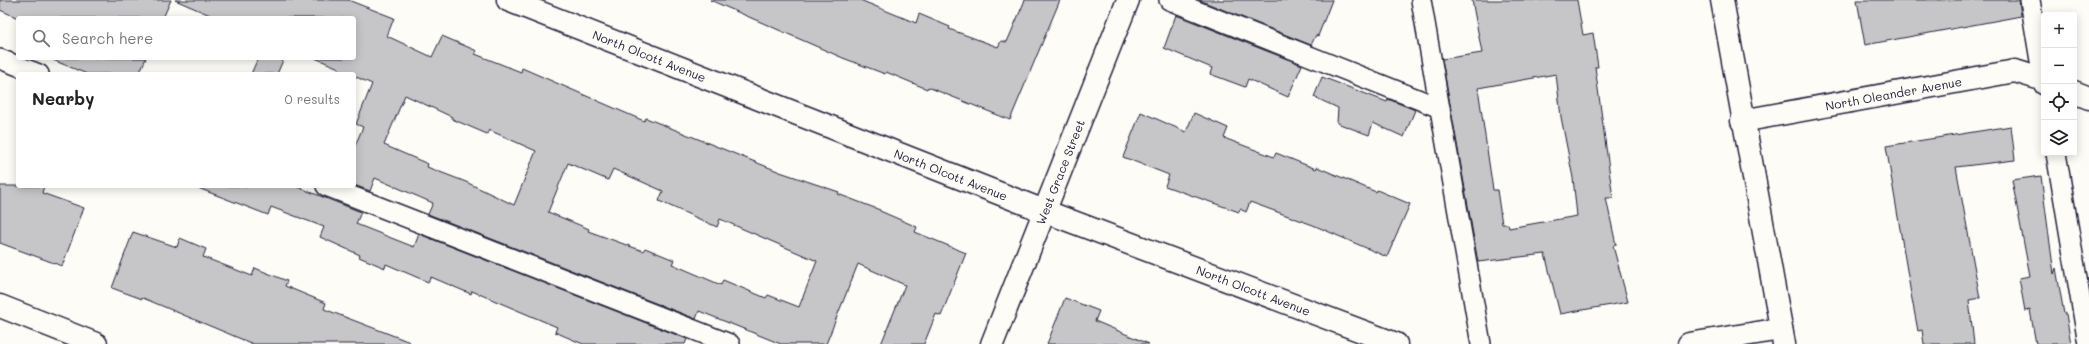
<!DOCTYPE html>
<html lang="en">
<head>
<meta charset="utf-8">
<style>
  :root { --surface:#fff; --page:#f6f6f6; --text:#222; --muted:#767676; --line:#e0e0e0 }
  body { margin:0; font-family:Mali,sans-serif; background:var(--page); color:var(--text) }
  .controls { position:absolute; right:12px; top:12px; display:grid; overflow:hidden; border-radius:4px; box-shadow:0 2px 10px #0003 }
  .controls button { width:36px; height:36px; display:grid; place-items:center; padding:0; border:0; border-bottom:1px solid var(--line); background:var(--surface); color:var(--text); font:20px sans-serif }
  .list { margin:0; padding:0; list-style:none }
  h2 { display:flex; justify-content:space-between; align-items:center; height:52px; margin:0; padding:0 16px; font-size:17px }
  h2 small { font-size:13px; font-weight:400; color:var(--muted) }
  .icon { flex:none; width:22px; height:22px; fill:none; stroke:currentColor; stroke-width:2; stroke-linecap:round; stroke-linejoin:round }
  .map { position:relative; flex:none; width:2089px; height:344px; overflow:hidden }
  .search { position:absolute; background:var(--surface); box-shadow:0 2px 10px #0003; left:16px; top:16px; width:340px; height:44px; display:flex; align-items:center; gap:10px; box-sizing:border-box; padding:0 14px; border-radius:4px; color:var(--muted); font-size:15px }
  .panel { position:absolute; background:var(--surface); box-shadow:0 2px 10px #0003; left:16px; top:72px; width:340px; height:116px; border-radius:4px }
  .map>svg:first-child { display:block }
  .building { fill:#c6c6c8; stroke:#22223b; fill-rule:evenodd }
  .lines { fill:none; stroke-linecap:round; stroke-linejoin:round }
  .lane-casing { stroke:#22223b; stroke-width:22 }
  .street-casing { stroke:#22223b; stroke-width:25 }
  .secondary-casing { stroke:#22223b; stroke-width:25 }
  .lane { stroke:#fdfcf7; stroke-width:19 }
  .street { stroke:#fdfcf7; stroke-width:22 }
  .secondary { stroke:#fdfcf7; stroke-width:22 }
  .labels { text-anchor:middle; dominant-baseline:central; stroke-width:3; stroke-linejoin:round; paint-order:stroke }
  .street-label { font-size:12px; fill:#22223b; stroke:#fdfcf7 }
</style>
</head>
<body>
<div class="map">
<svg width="2089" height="344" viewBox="0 0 2089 344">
  <rect width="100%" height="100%" fill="#fdfcf7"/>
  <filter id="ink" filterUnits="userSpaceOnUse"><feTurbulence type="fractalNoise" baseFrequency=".025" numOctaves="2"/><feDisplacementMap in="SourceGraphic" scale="8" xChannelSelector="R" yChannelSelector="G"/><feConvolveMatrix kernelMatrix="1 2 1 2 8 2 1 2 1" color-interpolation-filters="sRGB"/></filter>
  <g filter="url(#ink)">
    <g class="building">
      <polygon points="0,0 171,0 163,18 18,18 0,10"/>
      <path d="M175,0h173l46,18 -7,18 45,21 10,-21 35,15 -2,3 46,18 1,-4 122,53 2,-3 134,54 59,20 -1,2 42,16v1l37,16 -2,5 51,21 -25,63 -5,-2 -12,30h-43l24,-59 -47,-21 -32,80h-45l-82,-33 -3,8 -268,-105 5,-11 -58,-25 -5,13 -16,-6v-37l9,-21 -7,-3 16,-40 -18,-8v-2h-6l-10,-4 1,-2 -24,-10h39v-40h-137zM405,95l47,22v2l35,15 2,-4 47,21 -22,54 -48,-23 -39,-15 1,-3 -44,-19zM568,163l40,17 5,-11 50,22 -4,10 58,26 3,-8 97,42 -18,46 -31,-12 -2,3 -43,-18 -2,5 -49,-21 2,-4 -29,-12 -2,3 -55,-20 1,-2 -41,-17z"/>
      <polygon points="710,0 860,0 916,23 919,14 950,27 949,29 998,47 1001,41 1007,42 1025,0 1060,0 1010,120 928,87 927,89 886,72 885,74 843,58"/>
      <polygon points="1199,0 1332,0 1318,36 1316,35 1311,45"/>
      <path d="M1472,0h105l6,35 10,-2 5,34h-3l18,131h-7l10,47 -3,1 15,56 -68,12 -15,-60 -67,8 -36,-203 40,-6zM1556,74l5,43 12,61 4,38 -68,12 -1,-4h-6l-5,-34h-4l-15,-102z"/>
      <polygon points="1857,0 2019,0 2021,16 1865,45"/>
      <polygon points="1176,15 1302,65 1288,97 1248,79 1245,87 1210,74 1212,68 1164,48"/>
      <polygon points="48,58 146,58 139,74 87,74"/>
      <polygon points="258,58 284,58 277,74 251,74"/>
      <polygon points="1322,77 1387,102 1388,99 1415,110 1404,137 1373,123 1369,135 1337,123 1338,108 1314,97"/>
      <polygon points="1141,112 1186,132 1194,113 1228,128 1224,138 1274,157 1276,153 1316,169 1317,167 1376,192 1377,190 1410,204 1387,257 1313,225 1250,202 1246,212 1240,209 1239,212 1165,186 1169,175 1123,157"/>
      <polygon points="2011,126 2015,160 1956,167 1980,298 1969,300 1974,344 1924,344 1922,330 1918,331 1911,294 1886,146"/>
      <polygon points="2041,176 2054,274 2056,268 2064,314 2066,314 2071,344 2036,344 2030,310 2025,311 2019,278 2030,276 2012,180"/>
      <polygon points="0,186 44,186 42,193 84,208 62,266 0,243"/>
      <polygon points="198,186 295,186 361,212 356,224 414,247 419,234 687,339 685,344 583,344 555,332 557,327 472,291 471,294 431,277 428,282 386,264 385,268 359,257 360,255 320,237 324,227 271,207 268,215 198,188"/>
      <polygon points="133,232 177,247 180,238 206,249 203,257 252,276 255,268 287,281 285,286 326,303 324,309 410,342 410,344 253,344 143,298 142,299 112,288"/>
      <polygon points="1065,298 1099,311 1095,321 1149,344 1047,344"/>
    </g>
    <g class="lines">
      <g class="lane-casing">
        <g id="lane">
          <polyline points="1169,0 1440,108"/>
          <polyline points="1421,0 1481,344"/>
          <polyline points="2030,0 2044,85"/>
          <polyline points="0,59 39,74"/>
          <polyline points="2056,153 2088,344"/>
          <polyline points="326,186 730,344"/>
        </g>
      </g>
      <g class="street-casing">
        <g id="street">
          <path id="s1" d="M508,0l536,211 352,133"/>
          <polyline points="2074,92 2089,98"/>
          <path id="s2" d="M1742,121l273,-50 29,9"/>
          <polyline points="0,306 96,344"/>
          <path id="s3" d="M992,344l136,-344"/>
          <polyline points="1689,344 1781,329"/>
        </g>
      </g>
      <g class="secondary-casing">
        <polyline id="secondary" points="1722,0 1784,344"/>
      </g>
      <use href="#lane" class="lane"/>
      <use href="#street" class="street"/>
      <use href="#secondary" class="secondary"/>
    </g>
  </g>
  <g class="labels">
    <g class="street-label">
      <text stroke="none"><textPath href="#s1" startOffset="152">North Olcott Avenue</textPath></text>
      <text stroke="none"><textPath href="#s2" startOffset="154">North Oleander Avenue</textPath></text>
      <text stroke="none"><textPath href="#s3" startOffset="185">West Grace Street</textPath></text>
      <text stroke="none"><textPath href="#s1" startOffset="476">North Olcott Avenue</textPath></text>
      <text stroke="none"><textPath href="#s1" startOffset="800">North Olcott Avenue</textPath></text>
    </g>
  </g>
</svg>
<div class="controls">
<button>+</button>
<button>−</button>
<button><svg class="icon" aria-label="locate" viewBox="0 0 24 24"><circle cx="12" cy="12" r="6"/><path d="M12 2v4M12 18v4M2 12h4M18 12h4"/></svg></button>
<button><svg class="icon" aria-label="layers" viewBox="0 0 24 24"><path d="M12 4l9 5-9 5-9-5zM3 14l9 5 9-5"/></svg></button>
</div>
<div class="search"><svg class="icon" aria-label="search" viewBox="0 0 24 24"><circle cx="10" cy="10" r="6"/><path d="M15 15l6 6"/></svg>Search here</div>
<section class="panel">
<h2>Nearby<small>0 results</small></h2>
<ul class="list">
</ul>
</section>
</div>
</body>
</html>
